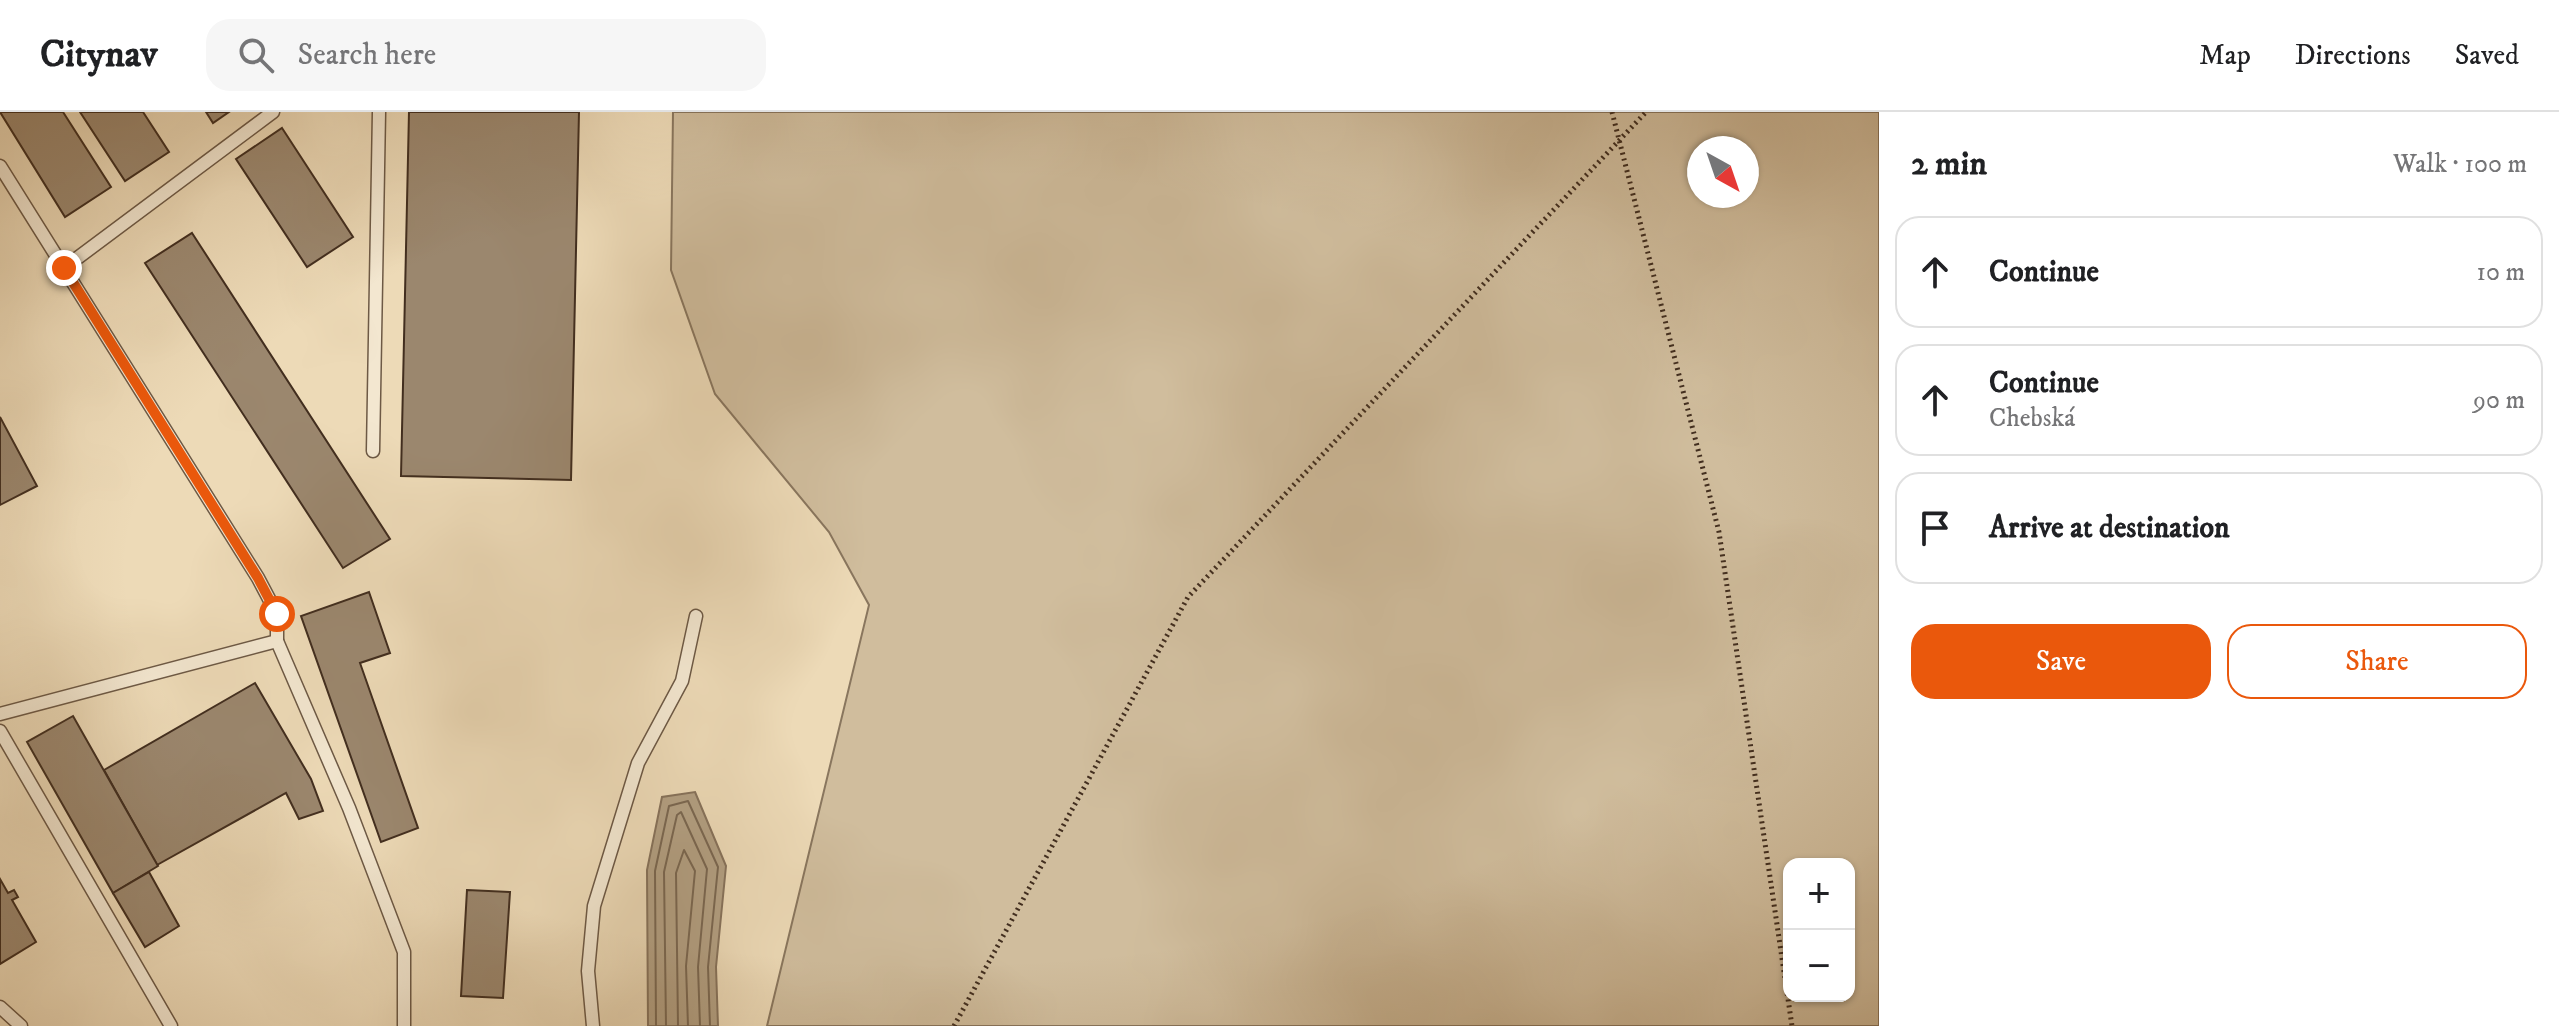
<!DOCTYPE html>
<html lang="en">
<head>
<meta charset="utf-8">
<style>
  :root { --surface:#fff; --page:#f6f6f6; --text:#202124; --muted:#757577; --line:#e0e0e0; --accent:#ea580c }
  body { margin:0; font-family:"IM FELL DW Pica",serif; background:var(--page); color:var(--text) }
  .controls { position:absolute; right:24px; bottom:24px; display:grid; overflow:hidden; border-radius:16px; box-shadow:0 2px 6px #0004 }
  .controls button { width:72px; height:72px; display:grid; place-items:center; padding:0; border:0; border-bottom:2px solid var(--line); background:var(--surface); color:var(--text); font:40px sans-serif }
  .compass { position:absolute; left:1687px; top:24px; width:72px; height:72px; border-radius:50%; background:var(--surface); box-shadow:0 2px 6px #0004; rotate:140deg }
  .stop { position:absolute; width:24px; height:24px; margin:-18px; border:6px solid #ea580c; border-radius:50%; background:#fff }
  .stop.end { background:#ea580c; border-color:#fff; box-shadow:0 2px 8px #0008 }
  .list { margin:0; padding:0; list-style:none }
  h2 { display:flex; justify-content:space-between; align-items:center; height:104px; margin:0; padding:0 32px; font-size:34px }
  h2 small { font-size:26px; font-weight:400; color:var(--muted) }
  .list li { display:grid; grid-template-columns:52px 1fr auto; gap:24px; align-items:center; box-sizing:border-box; height:112px; margin:0 16px 16px; padding:0 16px; border:2px solid var(--line); border-radius:24px }
  .list b { display:block; font-size:30px; white-space:nowrap }
  .list p { margin:0; font-size:26px; white-space:nowrap; color:var(--muted) }
  .list em { font-size:26px; font-style:normal; color:var(--muted) }
  .actions { display:flex; gap:16px; padding:24px 32px }
  .actions a { flex:1; padding:18px 0; border:2px solid var(--accent); border-radius:24px; text-align:center; font-size:28px; color:var(--accent) }
  .actions .main { background:var(--accent); color:#fff }
  .icon { flex:none; width:44px; height:44px; fill:none; stroke:currentColor; stroke-width:2; stroke-linecap:round; stroke-linejoin:round }
  .map { position:relative; flex:none; width:1879px; height:914px; overflow:hidden }
  header { display:flex; align-items:center; gap:48px; box-sizing:border-box; height:112px; padding:0 40px; background:var(--surface); border-bottom:2px solid var(--line) }
  header strong { font-size:38px }
  nav { display:flex; gap:44px; margin-inline-start:auto; font-size:28px }
  .search { width:560px; height:72px; background:var(--page); display:flex; align-items:center; gap:20px; box-sizing:border-box; padding:0 28px; border-radius:24px; color:var(--muted); font-size:30px }
  main { display:flex }
  aside { flex:1; background:var(--surface) }
  .map>svg:first-child { display:block }
  .green { fill:#d0bd9d; stroke:#89765e; stroke-width:2; fill-rule:evenodd }
  .water { fill:#b3a083; stroke:#86725b; stroke-width:2 }
  .lines { fill:none; stroke-linecap:round; stroke-linejoin:round }
  .shore { stroke:#7a6751; stroke-width:2 }
  .building { fill:#9b876e; stroke:#422e1f; stroke-width:2 }
  .service-casing { stroke:#6d5945; stroke-width:15 }
  .path { stroke:#422e1f; stroke-width:5; stroke-dasharray:2 4; stroke-linecap:butt }
  .service { stroke:#f3e7d0; stroke-width:12 }
  .route { stroke:#ea580c; stroke-width:10 }
</style>
</head>
<body>
<header>
<strong>Citynav</strong>
<div class="search"><svg class="icon" aria-label="search" viewBox="0 0 24 24"><circle cx="10" cy="10" r="6"/><path d="M15 15l6 6"/></svg>Search here</div>
<nav><a>Map</a><a>Directions</a><a>Saved</a></nav>
</header>
<main>
<div class="map">
<svg width="1879" height="914" viewBox="0 0 1879 914">
  <rect width="100%" height="100%" fill="#eddab7"/>
  <filter id="stains"><feTurbulence type="fractalNoise" baseFrequency=".0025" numOctaves="4"/><feColorMatrix values="0 0 0 0 .2 0 0 0 0 .09 0 0 0 0 .02 0 0 0 .5 -.17"/></filter>
  <radialGradient id="worn" r=".72"><stop offset=".6" stop-color="#630" stop-opacity="0"/><stop offset="1" stop-color="#630" stop-opacity=".3"/></radialGradient>
  <path class="green" d="M673,0h1206v914h-1112l102,-421 -40,-73 -114,-138 -44,-124zM1699,36h48v48h-48zM1789,752h60v132h-60z"/>
  <polygon class="water" points="695,680 726,754 716,855 718,914 648,914 647,758 662,685"/>
  <g class="lines">
    <g class="shore">
      <polyline points="656,914 655,759 669,694 688,689 718,755 708,855 710,914"/>
      <polyline points="666,914 664,760 677,703 681,700 707,757 698,855 700,914"/>
      <polyline points="678,914 676,761 684,738 695,759 686,854 688,914"/>
    </g>
  </g>
  <g class="building">
    <polygon points="0,0 63,0 111,75 65,105"/>
    <polygon points="80,0 143,0 169,40 125,69"/>
    <polygon points="206,0 229,0 213,11"/>
    <polygon points="409,0 579,0 571,368 401,364"/>
    <polygon points="282,16 353,125 307,155 236,47"/>
    <polygon points="192,121 390,427 343,456 145,151"/>
    <polygon points="0,305 37,374 0,393"/>
    <polygon points="369,480 390,541 360,551 418,716 381,730 301,504"/>
    <polygon points="255,571 311,667 323,699 299,707 286,681 157,753 104,658"/>
    <polygon points="73,604 158,754 113,781 27,630"/>
    <polygon points="149,760 179,814 145,835 113,781"/>
    <polygon points="0,767 8,781 14,778 18,785 12,788 36,830 0,852"/>
    <polygon points="467,778 510,780 503,886 461,884"/>
  </g>
  <g class="lines">
    <g class="service-casing">
      <g id="service">
        <polyline points="0,54 258,466 277,502 277,529 0,602"/>
        <polyline points="64,156 273,0"/>
        <polyline points="373,339 379,0"/>
        <polyline points="277,529 349,696 404,840 404,914"/>
        <polyline points="0,619 171,914"/>
        <polyline points="0,895 21,914"/>
        <polyline points="593,914 588,859 594,794 638,651 682,569 696,504"/>
      </g>
    </g>
    <g class="path">
      <polyline points="1612,0 1719,420 1792,914"/>
      <polyline points="954,914 1188,485 1646,0"/>
    </g>
    <use href="#service" class="service"/>
  </g>
  <g class="lines">
    <polyline class="route" points="64,156 258,466 277,502"/>
  </g>
  <rect width="100%" height="100%" filter="url(#stains)"/>
  <rect width="100%" height="100%" fill="url(#worn)"/>
</svg>
<div class="controls">
<button>+</button>
<button>−</button>
</div>
<svg class="compass" viewBox="-18 -18 36 36"><path d="M0-13l5 13h-10z" fill="#e53935"/><path d="M0 13l5-13h-10z" fill="#757577"/></svg>
<div class="stop" style="left:277px;top:502px"></div>
<div class="stop end" style="left:64px;top:156px"></div>
</div>
<aside>
<h2>2 min<small>Walk · 100 m</small></h2>
<ul class="list">
<li><svg class="icon" aria-label="ahead" viewBox="0 0 24 24"><path d="M12 20V5M6 11l6-6 6 6"/></svg><div><b>Continue</b></div><em>10 m</em></li>
<li><svg class="icon" aria-label="ahead" viewBox="0 0 24 24"><path d="M12 20V5M6 11l6-6 6 6"/></svg><div><b>Continue</b><p>Chebská</p></div><em>90 m</em></li>
<li><svg class="icon" aria-label="arrive" viewBox="0 0 24 24"><path d="M6 21V4h12l-3 4 3 4H6"/></svg><div><b>Arrive at destination</b></div></li>
</ul>
<div class="actions"><a class="main">Save</a><a>Share</a></div>
</aside>
</main>
</body>
</html>
